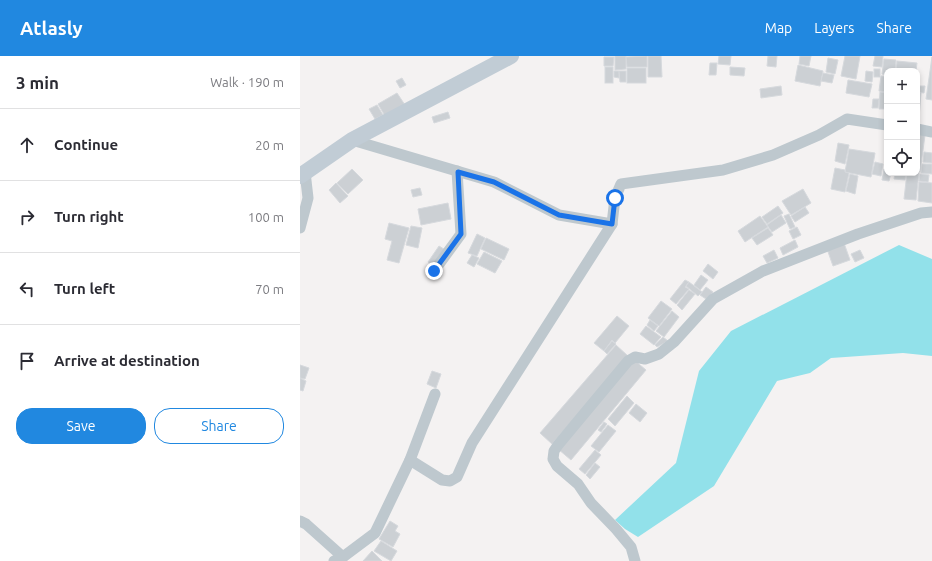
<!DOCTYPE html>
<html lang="en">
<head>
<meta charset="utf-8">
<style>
  :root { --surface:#fff; --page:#f2f2f3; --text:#2b2b33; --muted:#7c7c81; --line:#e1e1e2; --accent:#2188e0 }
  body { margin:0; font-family:Ubuntu,sans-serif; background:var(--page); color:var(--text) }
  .controls { position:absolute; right:12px; top:12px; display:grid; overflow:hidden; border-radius:8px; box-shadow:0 2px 6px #0003 }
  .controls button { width:36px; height:36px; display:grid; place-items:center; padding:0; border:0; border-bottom:1px solid var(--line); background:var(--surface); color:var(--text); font:20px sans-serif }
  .stop { position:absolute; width:12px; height:12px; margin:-9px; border:3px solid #1a73e8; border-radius:50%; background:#fff }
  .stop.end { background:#1a73e8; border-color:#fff; box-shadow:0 1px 4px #0008 }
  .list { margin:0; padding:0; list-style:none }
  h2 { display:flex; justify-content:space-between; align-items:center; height:52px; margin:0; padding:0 16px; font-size:17px }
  h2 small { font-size:13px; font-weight:400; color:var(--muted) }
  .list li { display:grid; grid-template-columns:26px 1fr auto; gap:12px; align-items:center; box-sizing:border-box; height:72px; padding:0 16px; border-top:1px solid var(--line) }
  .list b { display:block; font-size:15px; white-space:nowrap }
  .list em { font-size:13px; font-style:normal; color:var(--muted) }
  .actions { display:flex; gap:8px; padding:12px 16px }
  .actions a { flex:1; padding:9px 0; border:1px solid var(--accent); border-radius:16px; text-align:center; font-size:14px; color:var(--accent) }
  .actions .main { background:var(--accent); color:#fff }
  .icon { flex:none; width:22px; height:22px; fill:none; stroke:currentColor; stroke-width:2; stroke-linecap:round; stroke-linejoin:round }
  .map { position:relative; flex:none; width:632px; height:505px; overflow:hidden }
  header { display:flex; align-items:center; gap:24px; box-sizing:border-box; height:56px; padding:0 20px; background:var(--accent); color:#fff }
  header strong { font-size:19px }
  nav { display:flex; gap:22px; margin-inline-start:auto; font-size:14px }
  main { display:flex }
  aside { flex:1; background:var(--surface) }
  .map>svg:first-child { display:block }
  .water { fill:#92e1ea }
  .building { fill:#ccd0d4; stroke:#d6d9dd }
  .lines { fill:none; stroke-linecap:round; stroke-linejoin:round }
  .street { stroke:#bec8ce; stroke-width:11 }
  .secondary { stroke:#c1ccd5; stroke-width:16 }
  .route { stroke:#1a73e8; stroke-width:5 }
</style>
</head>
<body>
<header>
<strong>Atlasly</strong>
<nav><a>Map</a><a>Layers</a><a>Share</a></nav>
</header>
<main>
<aside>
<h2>3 min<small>Walk · 190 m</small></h2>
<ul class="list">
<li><svg class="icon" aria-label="ahead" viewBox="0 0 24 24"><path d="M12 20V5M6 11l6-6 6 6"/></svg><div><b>Continue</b></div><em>20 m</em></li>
<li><svg class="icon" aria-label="right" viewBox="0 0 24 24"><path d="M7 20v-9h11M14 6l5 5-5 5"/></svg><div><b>Turn right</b></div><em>100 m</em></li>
<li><svg class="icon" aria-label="left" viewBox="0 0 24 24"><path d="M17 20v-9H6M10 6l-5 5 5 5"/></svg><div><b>Turn left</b></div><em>70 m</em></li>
<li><svg class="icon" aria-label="arrive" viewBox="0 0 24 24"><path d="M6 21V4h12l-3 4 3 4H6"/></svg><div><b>Arrive at destination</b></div></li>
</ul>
<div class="actions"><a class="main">Save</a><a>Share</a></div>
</aside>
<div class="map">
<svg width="632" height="505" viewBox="0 0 632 505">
  <rect width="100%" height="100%" fill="#f4f2f2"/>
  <polygon class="water" points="599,189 632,203 632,300 603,297 531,302 510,317 477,325 414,430 338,481 325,473 315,464 376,407 399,315 431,275"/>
  <g class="building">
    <polygon points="315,0 326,0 326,13 315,14"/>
    <polygon points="347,0 347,11 327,11 326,1"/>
    <polygon points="348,0 361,0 362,21 348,21"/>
    <polygon points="419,0 431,0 430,9 418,8"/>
    <polygon points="468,0 477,0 476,11 467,10"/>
    <polygon points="500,0 511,0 509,10 499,8"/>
    <polygon points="545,0 560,0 556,23 541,20"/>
    <polygon points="575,0 583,0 582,11 573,10"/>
    <polygon points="304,1 314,1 313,10 304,10"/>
    <polygon points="632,1 632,44 626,43"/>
    <polygon points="528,2 538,4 535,18 526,16"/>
    <polygon points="584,3 596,4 595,15 587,15 587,19 582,18"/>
    <polygon points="597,5 617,7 616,15 596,15"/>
    <polygon points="410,7 417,7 416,19 409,19"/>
    <polygon points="498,9 523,15 520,30 495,25"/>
    <rect x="305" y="11" width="8" height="16"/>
    <polygon points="430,11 445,12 444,20 430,19"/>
    <rect x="327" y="12" width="19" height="15"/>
    <rect x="574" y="13" width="6" height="8"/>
    <polygon points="314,15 319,15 319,22 314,21"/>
    <polygon points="319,15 326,15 326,26 320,26"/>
    <polygon points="566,15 573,16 572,26 565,25"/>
    <polygon points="523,17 534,19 532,27 521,25"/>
    <polygon points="581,20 587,20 587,36 579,35"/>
    <polygon points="102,22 106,29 100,32 96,25"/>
    <polygon points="548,24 572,28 569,41 546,37"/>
    <polygon points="481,30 482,39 461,42 460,33"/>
    <polygon points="617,30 625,30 624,37 617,36"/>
    <polygon points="580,36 587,37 587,53 579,53"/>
    <polygon points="617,36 621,37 619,62 617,62"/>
    <polygon points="97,37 105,49 85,60 78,48"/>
    <polygon points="573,43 579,43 578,52 572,52"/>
    <polygon points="77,49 83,59 75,63 69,53"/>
    <polygon points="148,56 150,62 134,67 132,61"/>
    <polygon points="617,78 625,79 620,116 617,116"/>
    <polygon points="538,87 549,89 545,108 535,105"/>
    <polygon points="549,93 575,97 571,121 545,116"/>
    <polygon points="624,96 632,97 632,107 623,106"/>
    <polygon points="575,106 583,108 581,120 572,118"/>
    <polygon points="622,108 632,108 632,118 621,117"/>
    <polygon points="535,112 545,114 545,116 549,117 545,136 531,133"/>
    <polygon points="52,113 63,124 48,138 37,127"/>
    <polygon points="584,113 587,114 587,117 591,117 589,125 582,124"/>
    <polygon points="595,117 606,117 605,124 594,123"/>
    <polygon points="607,117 619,117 616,144 604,143"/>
    <polygon points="550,118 558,120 555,138 546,135"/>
    <polygon points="620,118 629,119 628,126 619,125"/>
    <polygon points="619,126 632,127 632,147 618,145"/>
    <polygon points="36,127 48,140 40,147 29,134"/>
    <polygon points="120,132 122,139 113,141 111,134"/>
    <polygon points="503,133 511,147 491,159 482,145"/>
    <polygon points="148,147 151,163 121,169 118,153"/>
    <polygon points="478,150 483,157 467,168 462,161"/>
    <polygon points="505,151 509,157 495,166 491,160"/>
    <polygon points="489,158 495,171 490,173 484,160"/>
    <polygon points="481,159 486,167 472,176 467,169"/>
    <polygon points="460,160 468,171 445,186 438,175"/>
    <polygon points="89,167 109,172 99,207 87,204 92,185 85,183"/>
    <polygon points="111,170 122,172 118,192 106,189"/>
    <polygon points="497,171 501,179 493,183 489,175"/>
    <polygon points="468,172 473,179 457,189 452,182"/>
    <polygon points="177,178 185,182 177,200 168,197"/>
    <polygon points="186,182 209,193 204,204 181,193"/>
    <polygon points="495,184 498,191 483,199 480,192"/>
    <polygon points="544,187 550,204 533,210 527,193"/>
    <polygon points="139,190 147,195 136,212 128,206"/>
    <polygon points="474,194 478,202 467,207 463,200"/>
    <polygon points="560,194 564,202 555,206 551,198"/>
    <polygon points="184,196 202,205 195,217 177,208"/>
    <polygon points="172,199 179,202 174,211 167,207"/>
    <polygon points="408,208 418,216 413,223 403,215"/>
    <polygon points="401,219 408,224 400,234 394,229"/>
    <polygon points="385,224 389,226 385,231 389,233 376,248 370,243"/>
    <polygon points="389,226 402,236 398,240 386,230"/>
    <polygon points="406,231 413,236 406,243 400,239"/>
    <polygon points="389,234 395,238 382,254 377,249"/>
    <polygon points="361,245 372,253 359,270 348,262"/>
    <polygon points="372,255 379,261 364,281 356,275"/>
    <polygon points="317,260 329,270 315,287 312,284 304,295 294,287"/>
    <polygon points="350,264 358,270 354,275 347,269"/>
    <polygon points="346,270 361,281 354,289 340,278"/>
    <polygon points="363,281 368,285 357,291 355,289"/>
    <polygon points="312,285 316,288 307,298 304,295"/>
    <polygon points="316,289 328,300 252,388 240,377"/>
    <polygon points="333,303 346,314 271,404 258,393"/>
    <polygon points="0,309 9,312 5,323 0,322"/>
    <polygon points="132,315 141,318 136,332 127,328"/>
    <polygon points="0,322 6,325 3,335 0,334"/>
    <polygon points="327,340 334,347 315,370 308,363"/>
    <polygon points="336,348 347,357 340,366 329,357"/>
    <polygon points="304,366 307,368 301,376 298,374"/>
    <polygon points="308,369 316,375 299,396 291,390"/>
    <polygon points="295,394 301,399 285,418 279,413"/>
    <polygon points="295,407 300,411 290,423 286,419"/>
    <polygon points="90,465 98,470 95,475 100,478 93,491 79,483"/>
    <polygon points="81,485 97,495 91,505 74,495"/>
    <polygon points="72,495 82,505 63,505"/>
  </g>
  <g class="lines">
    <g class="street">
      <polyline points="617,73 632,76"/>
      <polyline points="52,84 194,126 259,159 312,168"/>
      <polyline points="0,172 8,142 5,116"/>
      <polyline points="134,215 161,178 157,115"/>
      <polyline points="110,404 142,424 150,425 157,421 172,387 312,168 315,142 321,128 423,114 473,99 519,79 547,63 587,69"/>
      <polyline points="0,465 6,468 43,501"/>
      <polyline points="34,505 43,501 75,477 110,404 135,338"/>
      <polyline points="335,505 331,491 316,473 291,447 278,428 257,410 253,403 254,395 258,389 328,305 335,301 345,303 359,298 374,286 413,243 463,215 558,178 621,157 632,156"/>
    </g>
    <polyline class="secondary" points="0,120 52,84 211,0"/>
  </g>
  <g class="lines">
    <polyline class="route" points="134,215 161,178 158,116 194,126 259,159 312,168 315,142"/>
  </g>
</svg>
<div class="controls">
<button>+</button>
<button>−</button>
<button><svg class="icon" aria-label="locate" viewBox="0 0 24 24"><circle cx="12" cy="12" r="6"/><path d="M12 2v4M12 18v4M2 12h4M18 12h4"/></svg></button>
</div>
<div class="stop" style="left:315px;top:142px"></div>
<div class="stop end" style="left:134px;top:215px"></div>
</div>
</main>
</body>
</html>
